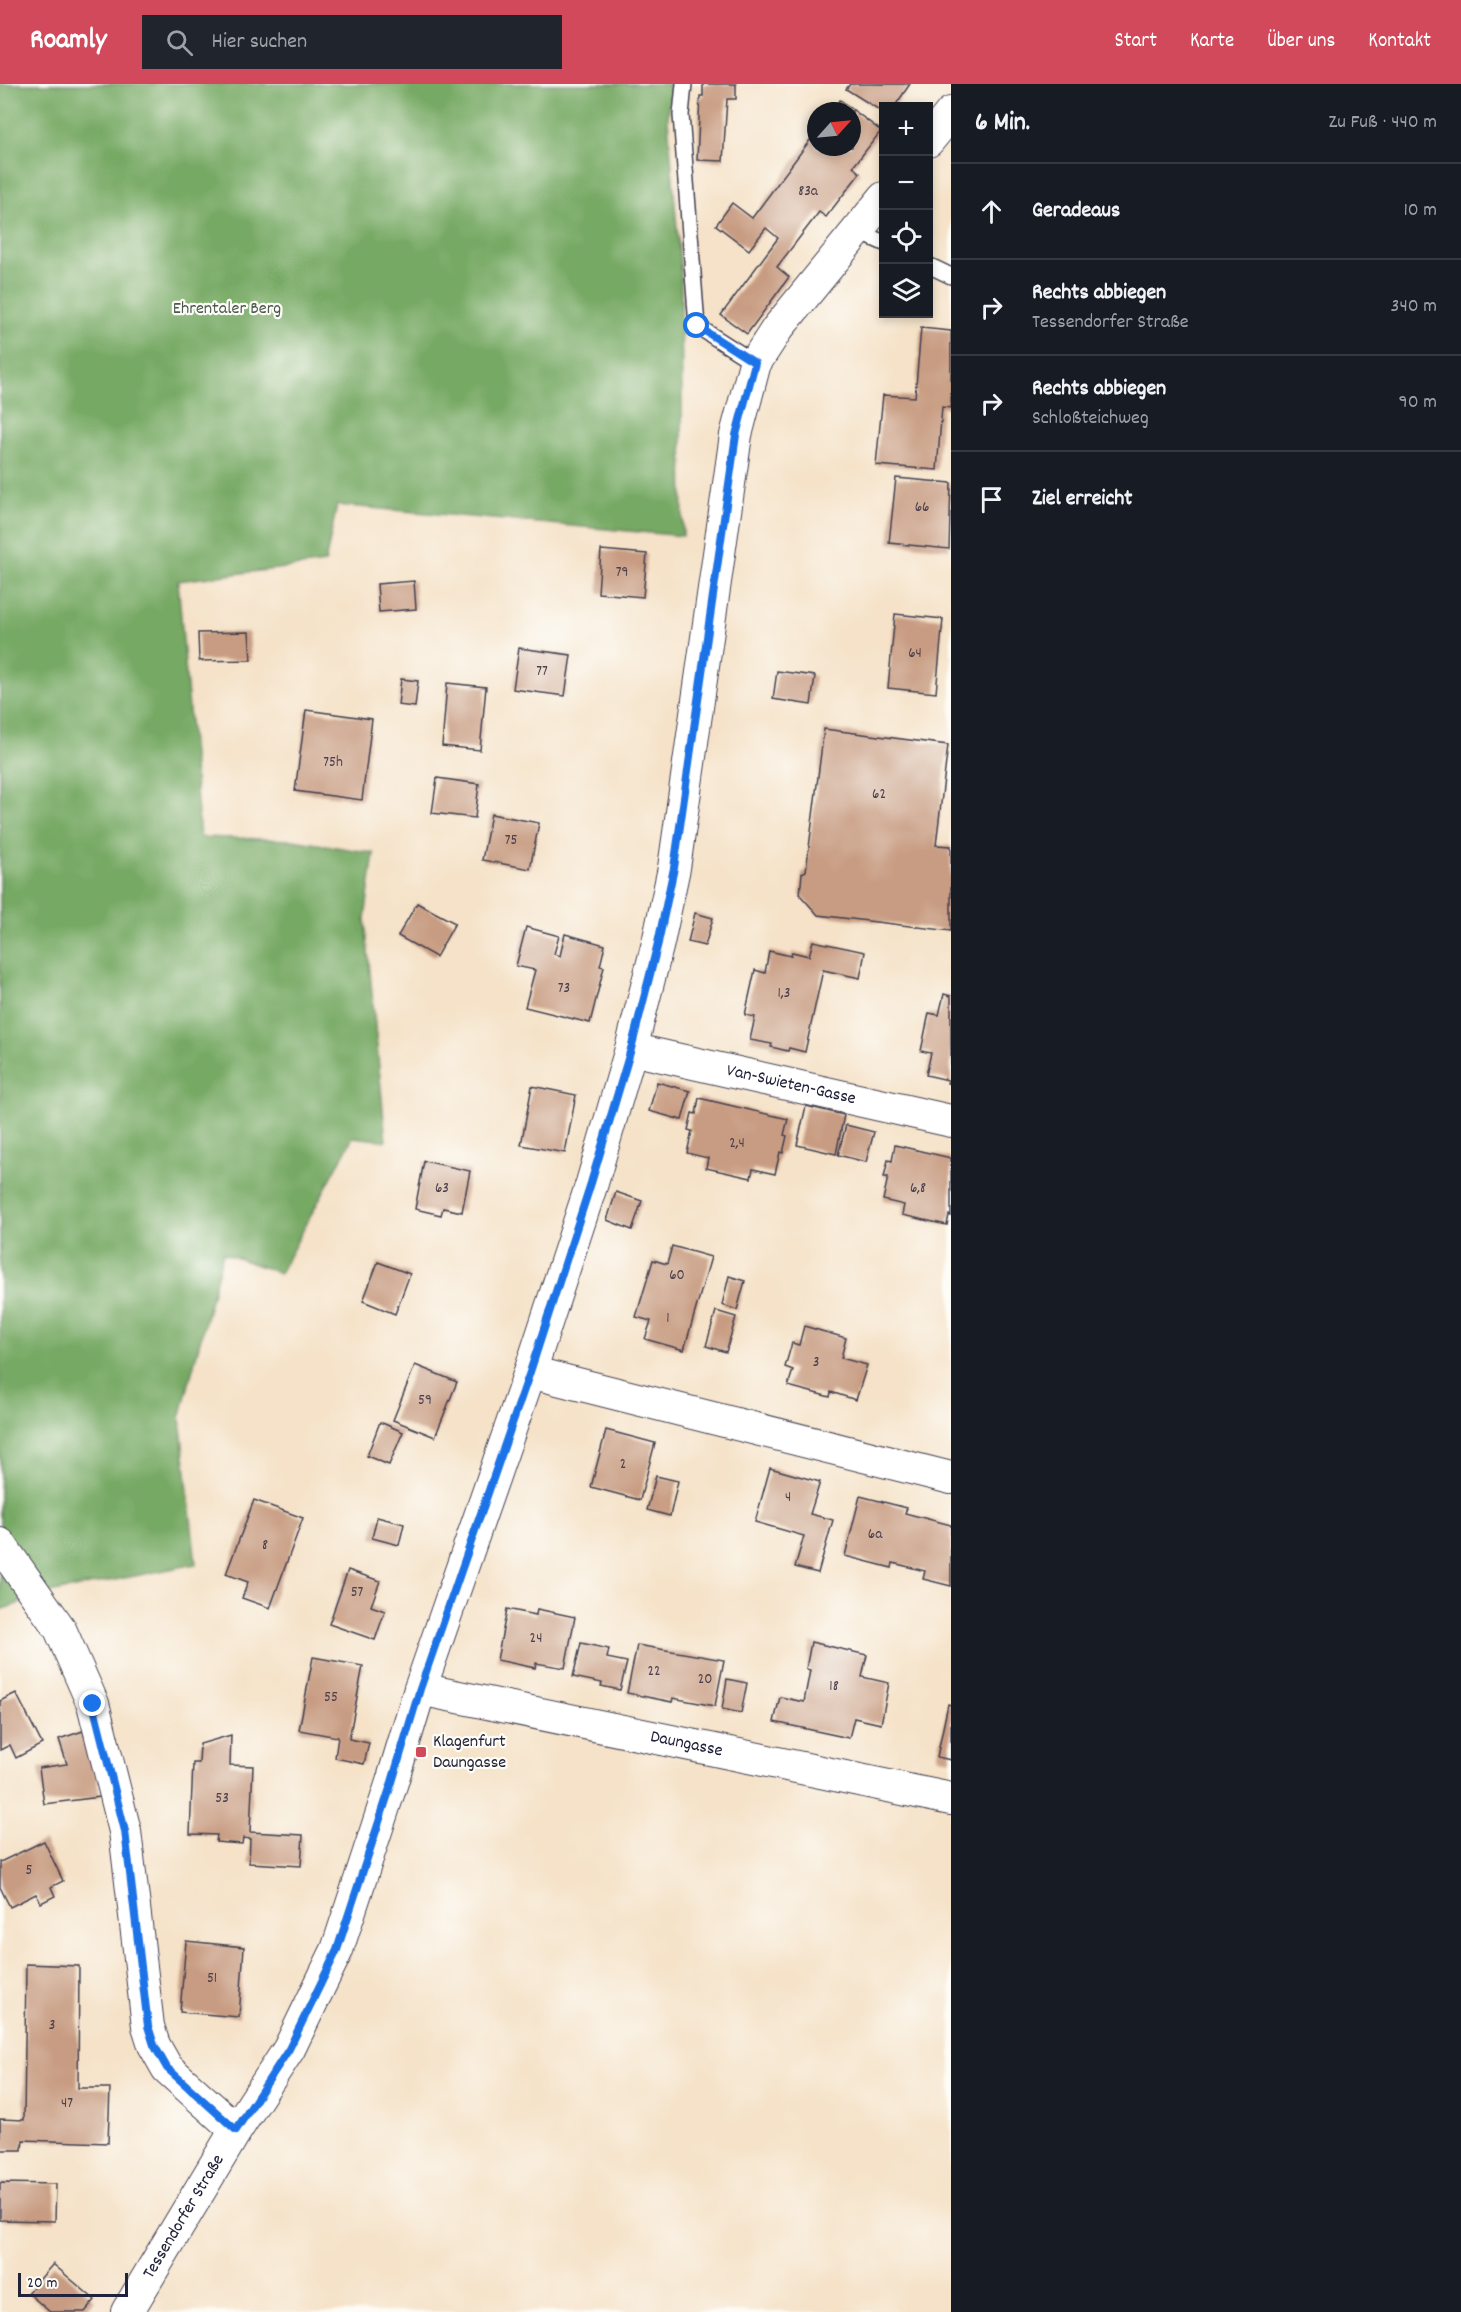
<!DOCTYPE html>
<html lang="de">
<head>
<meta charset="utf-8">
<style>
  :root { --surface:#171b24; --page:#20242c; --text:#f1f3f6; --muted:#9ea1a6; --line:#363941; --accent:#d1495b }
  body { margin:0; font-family:Dekko,sans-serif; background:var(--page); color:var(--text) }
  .controls { position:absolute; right:18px; top:18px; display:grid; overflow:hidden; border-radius:0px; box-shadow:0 3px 9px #0003 }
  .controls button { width:54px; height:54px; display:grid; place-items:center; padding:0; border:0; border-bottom:2px solid var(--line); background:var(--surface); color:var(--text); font:30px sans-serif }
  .compass { position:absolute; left:807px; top:18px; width:54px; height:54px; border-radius:50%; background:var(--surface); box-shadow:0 3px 9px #0003; rotate:63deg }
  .scale { position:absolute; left:18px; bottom:15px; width:110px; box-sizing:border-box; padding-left:6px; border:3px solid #22223b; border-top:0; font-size:16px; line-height:21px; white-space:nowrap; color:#22223b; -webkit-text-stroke:4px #fdfcf7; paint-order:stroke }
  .stop { position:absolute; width:18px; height:18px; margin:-14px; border:4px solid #1a73e8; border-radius:50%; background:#fff }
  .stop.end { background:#1a73e8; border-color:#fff; box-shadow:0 2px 6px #0008 }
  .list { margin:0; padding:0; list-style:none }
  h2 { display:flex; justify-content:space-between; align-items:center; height:78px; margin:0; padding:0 24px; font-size:26px }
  h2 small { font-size:20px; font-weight:400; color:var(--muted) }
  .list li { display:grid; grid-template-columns:39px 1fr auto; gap:18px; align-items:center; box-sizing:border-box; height:96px; padding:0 24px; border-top:2px solid var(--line) }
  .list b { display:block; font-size:22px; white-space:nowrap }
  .list p { margin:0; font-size:20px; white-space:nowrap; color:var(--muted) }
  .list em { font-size:20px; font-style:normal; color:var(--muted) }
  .icon { flex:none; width:33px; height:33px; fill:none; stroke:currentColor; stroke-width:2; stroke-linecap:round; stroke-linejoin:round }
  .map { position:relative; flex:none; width:951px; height:2228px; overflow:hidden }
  header { display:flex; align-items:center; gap:36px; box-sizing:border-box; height:84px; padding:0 30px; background:var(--accent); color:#fff }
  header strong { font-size:28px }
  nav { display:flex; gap:33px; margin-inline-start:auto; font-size:21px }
  .search { width:420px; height:54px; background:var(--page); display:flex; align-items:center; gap:15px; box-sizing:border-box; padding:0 21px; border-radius:0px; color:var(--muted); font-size:22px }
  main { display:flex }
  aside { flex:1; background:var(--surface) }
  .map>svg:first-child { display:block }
  .forest { fill:#76a964; stroke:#4c6650; stroke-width:1.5 }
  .building { fill:#c89c82 }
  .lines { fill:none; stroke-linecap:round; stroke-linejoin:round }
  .service-casing { stroke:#423f50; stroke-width:18 }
  .minor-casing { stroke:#423f50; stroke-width:34 }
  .service { stroke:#fff; stroke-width:15 }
  .minor { stroke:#fff; stroke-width:32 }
  .route { stroke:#1a73e8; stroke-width:8 }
  .poi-dot { fill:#d1495b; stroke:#fdfcf7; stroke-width:2 }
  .labels { text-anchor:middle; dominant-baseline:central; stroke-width:4.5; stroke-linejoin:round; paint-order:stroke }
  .number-label { font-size:15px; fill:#4c404d }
  .park-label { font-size:18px; fill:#4a5a4e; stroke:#fdfcf7 }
  .street-label { font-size:18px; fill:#22223b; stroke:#fdfcf7 }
  .poi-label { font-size:18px; fill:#22223b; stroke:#fdfcf7; text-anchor:start }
</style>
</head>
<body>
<header>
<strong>Roamly</strong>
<div class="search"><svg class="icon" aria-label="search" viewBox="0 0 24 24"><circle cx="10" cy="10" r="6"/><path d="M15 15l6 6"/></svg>Hier suchen</div>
<nav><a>Start</a><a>Karte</a><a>Über uns</a><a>Kontakt</a></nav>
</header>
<main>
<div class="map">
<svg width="951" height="2228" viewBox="0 0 951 2228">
  <rect width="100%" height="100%" fill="#fdfcf7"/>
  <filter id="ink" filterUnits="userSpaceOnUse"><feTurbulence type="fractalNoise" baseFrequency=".0167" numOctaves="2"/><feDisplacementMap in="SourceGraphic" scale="12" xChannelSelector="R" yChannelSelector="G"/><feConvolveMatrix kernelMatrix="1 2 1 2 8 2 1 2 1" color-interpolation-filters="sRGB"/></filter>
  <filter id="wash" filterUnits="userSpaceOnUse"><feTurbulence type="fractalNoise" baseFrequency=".008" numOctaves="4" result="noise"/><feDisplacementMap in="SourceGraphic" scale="24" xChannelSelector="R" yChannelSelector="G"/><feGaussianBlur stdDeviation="1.35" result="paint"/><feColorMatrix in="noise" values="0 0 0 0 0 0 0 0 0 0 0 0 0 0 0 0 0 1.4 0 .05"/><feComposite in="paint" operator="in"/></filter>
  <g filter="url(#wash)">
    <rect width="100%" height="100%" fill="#f5e2c8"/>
    <polygon class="forest" points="0,0 671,0 668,35 681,192 683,452 337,421 325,479 178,497 200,753 293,756 374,769 365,835 386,1057 353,1053 280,1189 223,1169 180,1334 196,1480 49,1509 0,1526"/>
    <g id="blocks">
      <g class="building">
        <polygon points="703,0 736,0 736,15 727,15 723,77 697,76 700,12 703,12"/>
        <polygon points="850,0 910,0 895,22 884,22 884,29 846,5"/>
        <polygon points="840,16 881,47 853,83 860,89 826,133 819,128 777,183 789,193 747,250 721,231 778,154 766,144 749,166 716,141 732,119 752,134 816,48 816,63 852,63 852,27 832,27"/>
        <polygon points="921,244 951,247 951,324 942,323 937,386 876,381 883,311 915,313"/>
        <polygon points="896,394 951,399 949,465 889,459"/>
        <polygon points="601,466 647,470 643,513 598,509"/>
        <polygon points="414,497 416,525 379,528 377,500"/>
        <polygon points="895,530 943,535 936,609 888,604"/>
        <polygon points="249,548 251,576 199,577 198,549"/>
        <polygon points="519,564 571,571 565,612 513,605"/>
        <polygon points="777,587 815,592 811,621 773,615"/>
        <polygon points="401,595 418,597 415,623 398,621"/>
        <polygon points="447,599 486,603 480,666 442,662"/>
        <polygon points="306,626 372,635 362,716 295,707"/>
        <polygon points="824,645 948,661 936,761 951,762 951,847 818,831 800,811 802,789 806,787"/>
        <polygon points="437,694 479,700 475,734 432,729"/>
        <polygon points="491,730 539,739 530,785 482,776"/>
        <polygon points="417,819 455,839 436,873 398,852"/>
        <polygon points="695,829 713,834 705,862 688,858"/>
        <polygon points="526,843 559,852 554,870 560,872 565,850 605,861 600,882 604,883 590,939 525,923 535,886 516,882"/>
        <polygon points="813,857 865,868 860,894 823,886 805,968 789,964 788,967 771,963 772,960 750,956 755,933 745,931 755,886 765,889 769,867 791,872 792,868 809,872"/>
        <polygon points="944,910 951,912 951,1000 947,999 948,996 926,991 931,969 921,967 929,929 939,931"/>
        <polygon points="657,998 690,1007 682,1036 649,1027"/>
        <polygon points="532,1002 576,1011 565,1069 521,1061"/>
        <polygon points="699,1014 788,1035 784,1051 787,1052 783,1069 780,1068 775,1090 753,1085 751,1094 706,1084 708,1074 687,1069 692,1047 688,1046 692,1029 696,1030"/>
        <polygon points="806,1022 844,1031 836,1070 797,1061"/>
        <polygon points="846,1041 874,1048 866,1078 838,1071"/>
        <polygon points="895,1061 951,1074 951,1132 949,1131 947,1141 902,1131 904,1121 883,1116 888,1093 884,1093 888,1076 892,1077"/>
        <polygon points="424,1077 470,1087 462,1128 443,1124 441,1131 415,1125"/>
        <polygon points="616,1108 642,1117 632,1146 607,1136"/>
        <polygon points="672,1162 711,1173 684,1266 645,1255 651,1237 636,1233 653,1176 667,1180"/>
        <polygon points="378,1178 410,1190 395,1230 363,1217"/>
        <polygon points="729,1192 745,1197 737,1226 722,1221"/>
        <polygon points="716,1227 736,1233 726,1268 706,1262"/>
        <polygon points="804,1242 846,1254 841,1274 867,1281 856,1316 831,1308 830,1313 788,1302 793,1286 785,1283 792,1259 799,1261"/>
        <polygon points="415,1281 457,1298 435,1353 393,1336"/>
        <polygon points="380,1338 403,1348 389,1381 367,1372"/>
        <polygon points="606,1346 655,1359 640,1416 591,1403"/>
        <polygon points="770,1384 820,1398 810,1430 833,1436 818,1489 795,1483 804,1452 755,1438"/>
        <polygon points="656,1392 678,1397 670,1432 647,1426"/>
        <polygon points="860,1412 907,1424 905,1429 951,1441 951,1502 923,1495 925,1487 893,1479 892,1484 845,1472"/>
        <polygon points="254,1416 303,1434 270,1524 242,1514 248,1498 226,1490"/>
        <polygon points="377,1433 404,1440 399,1461 372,1454"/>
        <polygon points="348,1486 380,1497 371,1522 385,1527 375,1556 329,1540"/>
        <polygon points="507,1525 536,1531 537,1525 575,1533 565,1584 536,1579 535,1584 497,1576"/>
        <polygon points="811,1558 867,1571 862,1593 889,1599 881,1640 854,1634 849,1654 774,1638 780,1613 804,1618 810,1586 806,1585"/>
        <polygon points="581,1559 609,1565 607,1574 627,1578 620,1606 601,1602 602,1599 573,1593"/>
        <polygon points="637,1561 724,1576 715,1622 673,1614 672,1618 627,1609"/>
        <polygon points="313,1573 363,1582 349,1655 369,1659 364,1680 335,1674 338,1653 299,1646"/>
        <polygon points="727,1595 747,1599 741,1629 722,1625"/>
        <polygon points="16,1609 42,1660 16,1674 10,1661 0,1666 0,1617"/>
        <polygon points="948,1620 951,1621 951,1676 937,1673"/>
        <polygon points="83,1647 97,1696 100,1713 44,1720 39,1684 67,1680 59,1655"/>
        <polygon points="231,1651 230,1681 253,1682 250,1748 303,1751 301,1782 249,1779 250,1755 243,1754 242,1760 216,1758 217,1751 190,1750 193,1679 199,1679 200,1660"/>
        <polygon points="44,1757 63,1797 51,1803 55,1812 41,1819 36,1810 10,1823 0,1803 0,1778"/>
        <polygon points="186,1857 244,1863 239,1933 180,1928"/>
        <polygon points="26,1880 79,1882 78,2004 110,2004 108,2059 23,2056 22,2066 0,2066 0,2035 24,2036"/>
        <polygon points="0,2099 56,2100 55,2137 0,2136"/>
        <polygon points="53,2180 95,2216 85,2228 50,2228 28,2209"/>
      </g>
    </g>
  </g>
  <g filter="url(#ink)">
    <use href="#blocks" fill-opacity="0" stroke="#423f50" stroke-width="1.5"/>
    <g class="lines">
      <g class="service-casing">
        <g id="service">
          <polyline points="684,0 681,31 697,242 755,279"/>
          <polyline points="857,147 884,159"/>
          <polyline points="928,181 951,192"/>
        </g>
      </g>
      <g class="minor-casing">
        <g id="minor">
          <polyline points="928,57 951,29"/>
          <path id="s1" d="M631,965l320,72"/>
          <polyline points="530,1288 951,1394"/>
          <polyline points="0,1460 60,1545 93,1620 125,1747 148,1942 154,1961 167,1984 236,2046"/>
          <path id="s2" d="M420,1605l531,110"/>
          <path id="s3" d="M127,2228l109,-182 53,-81 48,-99 55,-168 28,-93 110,-317 62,-189 39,-134 27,-106 16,-75 62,-433 19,-72 22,-34 107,-131"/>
        </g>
      </g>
      <use href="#service" class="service"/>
      <use href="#minor" class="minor"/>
    </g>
  </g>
  <g class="lines" filter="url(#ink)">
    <polyline class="route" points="93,1620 125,1747 148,1942 154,1961 167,1984 236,2046 289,1965 337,1866 392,1698 420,1605 530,1288 591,1099 631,965 658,859 674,784 736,351 755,279 697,242"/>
  </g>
  <rect class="poi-dot" x="415" y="1662" width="12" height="12" rx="3"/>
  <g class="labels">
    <g class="number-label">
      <text x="808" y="108">83a</text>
      <text x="922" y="424">66</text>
      <text x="622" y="489">79</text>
      <text x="915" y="570">64</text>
      <text x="542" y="588">77</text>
      <text x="333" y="679">75h</text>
      <text x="879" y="711">62</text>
      <text x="511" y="757">75</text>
      <text x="564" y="905">73</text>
      <text x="784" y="910">1,3</text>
      <text x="737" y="1060">2,4</text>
      <text x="442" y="1105">63</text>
      <text x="918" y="1105">6,8</text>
      <text x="677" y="1192">60</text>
      <text x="668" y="1235">1</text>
      <text x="816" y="1279">3</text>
      <text x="425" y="1317">59</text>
      <text x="623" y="1381">2</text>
      <text x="788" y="1414">4</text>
      <text x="875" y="1451">6a</text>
      <text x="265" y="1462">8</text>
      <text x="357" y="1509">57</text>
      <text x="536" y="1555">24</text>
      <text x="654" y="1588">22</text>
      <text x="705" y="1596">20</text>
      <text x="834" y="1603">18</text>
      <text x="331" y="1614">55</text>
      <text x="222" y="1715">53</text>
      <text x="29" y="1787">5</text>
      <text x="212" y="1895">51</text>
      <text x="52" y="1942">3</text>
      <text x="67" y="2020">47</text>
    </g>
    <g class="park-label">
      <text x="227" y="225">Ehrentaler Berg</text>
    </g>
    <g class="street-label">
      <text stroke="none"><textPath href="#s1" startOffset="164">Van-Swieten-Gasse</textPath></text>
      <text stroke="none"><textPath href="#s2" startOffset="272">Daungasse</textPath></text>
      <text stroke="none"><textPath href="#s3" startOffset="111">Tessendorfer Straße</textPath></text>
    </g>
    <g class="poi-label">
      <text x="433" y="1658">Klagenfurt<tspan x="433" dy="21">Daungasse</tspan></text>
    </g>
  </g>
</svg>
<div class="controls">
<button>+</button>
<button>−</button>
<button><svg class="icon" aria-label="locate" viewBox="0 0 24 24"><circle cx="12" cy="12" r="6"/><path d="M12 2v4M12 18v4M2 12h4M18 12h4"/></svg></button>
<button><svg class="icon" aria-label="layers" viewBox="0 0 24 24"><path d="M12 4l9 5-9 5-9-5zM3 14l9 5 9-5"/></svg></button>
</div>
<svg class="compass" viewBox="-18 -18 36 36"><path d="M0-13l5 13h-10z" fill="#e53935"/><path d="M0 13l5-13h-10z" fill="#9ea1a6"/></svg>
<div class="scale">20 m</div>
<div class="stop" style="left:697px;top:242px"></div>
<div class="stop end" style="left:93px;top:1620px"></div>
</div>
<aside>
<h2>6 Min.<small>Zu Fuß · 440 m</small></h2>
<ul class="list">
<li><svg class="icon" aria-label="ahead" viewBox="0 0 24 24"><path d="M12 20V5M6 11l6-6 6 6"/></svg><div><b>Geradeaus</b></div><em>10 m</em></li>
<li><svg class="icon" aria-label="right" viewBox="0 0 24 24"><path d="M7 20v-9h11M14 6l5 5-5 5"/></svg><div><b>Rechts abbiegen</b><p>Tessendorfer Straße</p></div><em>340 m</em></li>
<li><svg class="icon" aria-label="right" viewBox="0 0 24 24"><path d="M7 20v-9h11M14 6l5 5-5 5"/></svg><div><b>Rechts abbiegen</b><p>Schloßteichweg</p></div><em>90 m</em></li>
<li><svg class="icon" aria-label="arrive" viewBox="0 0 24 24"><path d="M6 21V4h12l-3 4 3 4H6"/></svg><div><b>Ziel erreicht</b></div></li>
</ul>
</aside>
</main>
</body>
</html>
